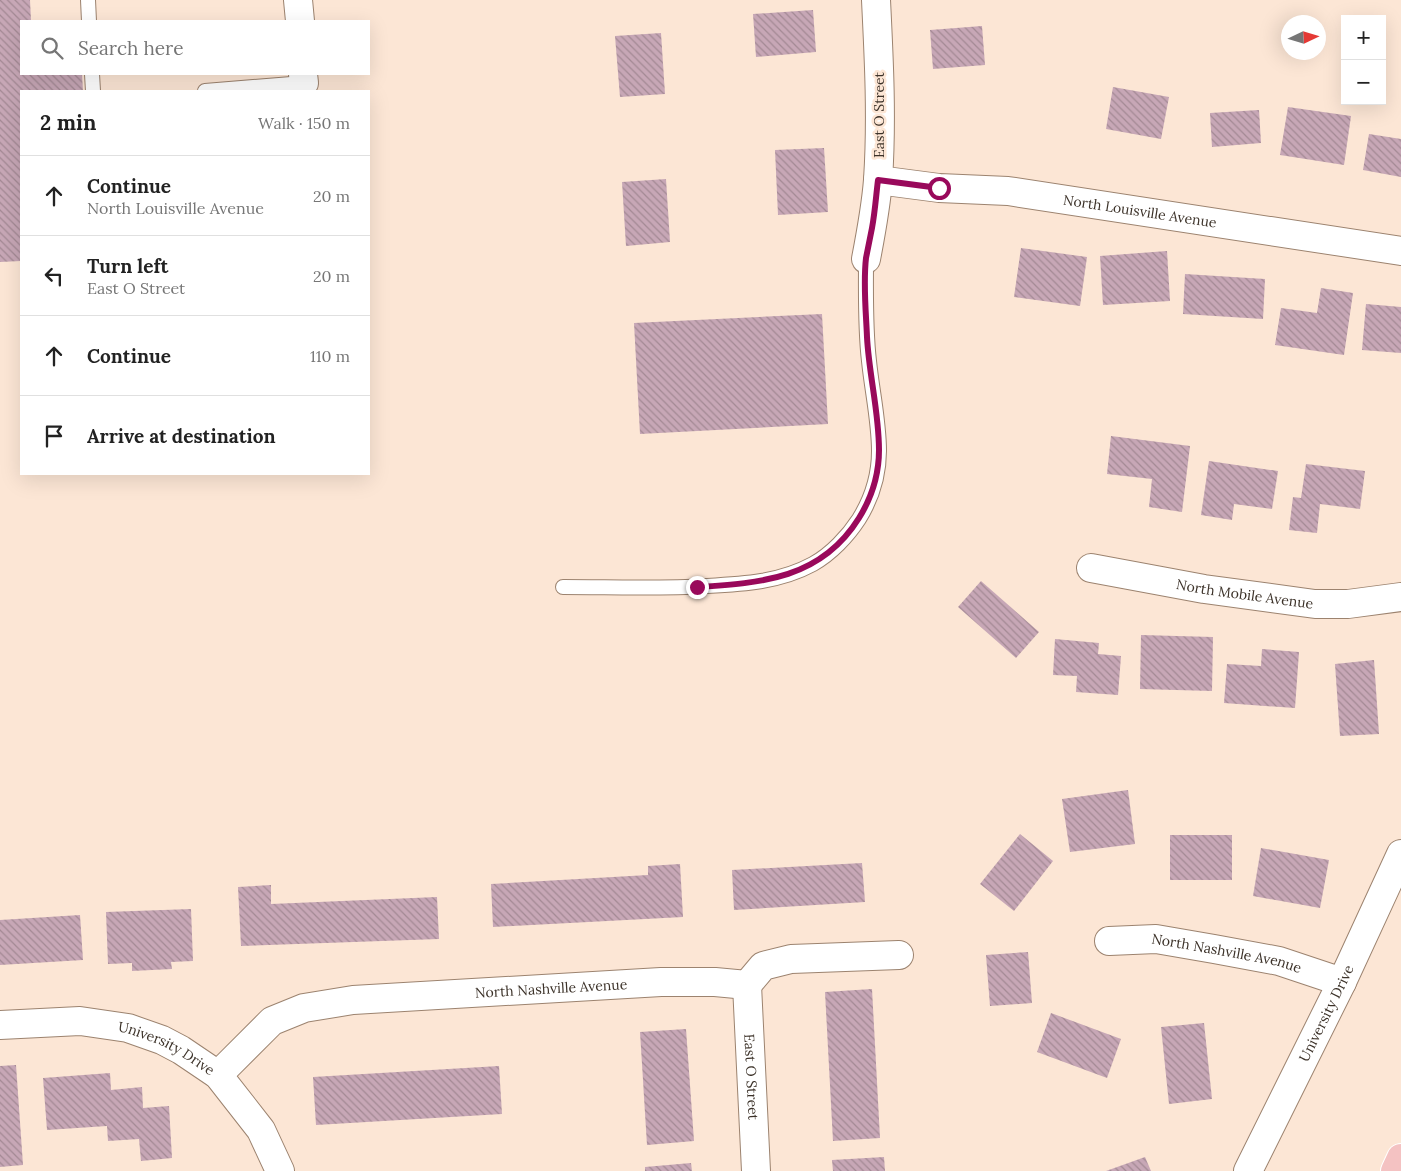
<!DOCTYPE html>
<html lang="en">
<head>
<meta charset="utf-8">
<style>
  :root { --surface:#fff; --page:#f2f2f2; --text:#222; --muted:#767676; --line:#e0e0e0 }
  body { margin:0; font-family:Lora,serif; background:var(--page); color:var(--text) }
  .controls { position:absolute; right:15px; top:15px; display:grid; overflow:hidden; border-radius:0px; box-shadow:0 5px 20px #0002 }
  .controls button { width:45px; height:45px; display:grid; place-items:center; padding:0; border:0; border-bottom:1px solid var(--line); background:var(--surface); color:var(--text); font:25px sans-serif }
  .compass { position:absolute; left:1281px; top:15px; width:45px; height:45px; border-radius:50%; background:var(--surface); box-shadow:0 5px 20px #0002; rotate:86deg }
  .stop { position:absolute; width:15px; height:15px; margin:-11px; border:4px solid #99095b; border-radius:50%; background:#fff }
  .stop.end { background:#99095b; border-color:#fff; box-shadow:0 1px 5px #0008 }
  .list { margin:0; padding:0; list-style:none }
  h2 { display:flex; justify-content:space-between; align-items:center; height:65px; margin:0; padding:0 20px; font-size:21px }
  h2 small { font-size:16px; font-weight:400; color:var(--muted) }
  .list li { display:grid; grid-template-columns:32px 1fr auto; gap:15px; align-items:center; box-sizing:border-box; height:80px; padding:0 20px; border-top:1px solid var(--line) }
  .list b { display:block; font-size:19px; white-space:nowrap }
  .list p { margin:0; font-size:16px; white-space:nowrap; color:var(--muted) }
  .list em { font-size:16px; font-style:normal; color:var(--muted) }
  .icon { flex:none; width:28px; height:28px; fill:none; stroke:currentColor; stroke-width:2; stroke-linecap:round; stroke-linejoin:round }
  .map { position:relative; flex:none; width:1401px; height:1171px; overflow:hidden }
  .search { position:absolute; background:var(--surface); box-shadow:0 5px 20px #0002; left:20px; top:20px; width:350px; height:55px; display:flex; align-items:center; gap:12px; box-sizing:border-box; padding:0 18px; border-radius:0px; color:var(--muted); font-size:19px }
  .panel { position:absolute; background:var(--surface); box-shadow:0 5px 20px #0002; left:20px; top:90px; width:350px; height:385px; border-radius:0px }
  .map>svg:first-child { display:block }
  .building { fill:url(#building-back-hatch) }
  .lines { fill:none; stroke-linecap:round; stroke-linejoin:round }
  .lane-casing { stroke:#9c836f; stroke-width:16 }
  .street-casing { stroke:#9c836f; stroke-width:30 }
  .highway-casing { stroke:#fff; stroke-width:30 }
  .lane { stroke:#fff; stroke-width:14 }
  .street { stroke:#fff; stroke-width:28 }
  .highway { stroke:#f4c2c2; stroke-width:28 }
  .route { stroke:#99095b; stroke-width:6 }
  .labels { text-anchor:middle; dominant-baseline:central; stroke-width:5; stroke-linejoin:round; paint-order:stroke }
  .street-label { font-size:14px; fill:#3c3229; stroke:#fce6d5 }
</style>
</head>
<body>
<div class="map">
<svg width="1401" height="1171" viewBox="0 0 1401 1171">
  <defs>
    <pattern id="building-back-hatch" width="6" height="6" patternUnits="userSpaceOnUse" patternTransform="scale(1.25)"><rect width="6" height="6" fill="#c7a7b6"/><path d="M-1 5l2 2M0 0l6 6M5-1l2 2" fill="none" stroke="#a38994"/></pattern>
  </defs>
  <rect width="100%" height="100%" fill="#fce6d5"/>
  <g class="building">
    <polygon points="0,0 30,0 31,21 21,21 21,74 82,74 83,91 21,91 21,261 0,262"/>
    <polygon points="813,10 816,52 756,57 753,14"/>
    <polygon points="982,26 985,65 933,69 930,30"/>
    <polygon points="661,33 665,94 620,97 615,36"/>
    <polygon points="1113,87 1169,97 1161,139 1106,129"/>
    <polygon points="1288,107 1351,116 1344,165 1280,155"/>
    <polygon points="1259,110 1261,143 1212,147 1210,113"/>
    <polygon points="1369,134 1401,139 1401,177 1363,170"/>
    <polygon points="824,148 828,212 778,215 775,150"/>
    <polygon points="666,179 670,242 626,246 622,182"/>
    <polygon points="1021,248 1087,257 1080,306 1014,297"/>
    <polygon points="1167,251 1170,301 1103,305 1100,256"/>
    <polygon points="1185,274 1265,279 1263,319 1183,314"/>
    <polygon points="1321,288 1353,293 1344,355 1275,345 1281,308 1317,313"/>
    <polygon points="1366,304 1401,307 1401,353 1362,350"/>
    <polygon points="822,314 828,424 640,434 634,323"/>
    <polygon points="1111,436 1190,446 1182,512 1149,507 1152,479 1107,474"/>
    <polygon points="1209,461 1278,471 1272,509 1234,504 1232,520 1201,515"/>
    <polygon points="1306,464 1365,471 1360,509 1320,504 1317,533 1289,530 1293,497 1301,498"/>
    <polygon points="981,581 1039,632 1016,658 958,607"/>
    <polygon points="1141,635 1213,637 1212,691 1140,689"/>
    <polygon points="1055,639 1099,643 1098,654 1121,656 1118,695 1076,692 1077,676 1053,675"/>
    <polygon points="1262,649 1299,652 1295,708 1224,703 1227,664 1261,666"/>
    <polygon points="1374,660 1379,734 1340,736 1335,664"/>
    <polygon points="1128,790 1135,844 1070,852 1062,799"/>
    <polygon points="1020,834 1053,861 1014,911 980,884"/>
    <rect x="1170" y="835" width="62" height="45"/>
    <polygon points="1261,848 1329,860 1320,908 1253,896"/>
    <polygon points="862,863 865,902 734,910 732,870"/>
    <polygon points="680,864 683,917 493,927 491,884 648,875 648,866"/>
    <polygon points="271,885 271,904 437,897 439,939 241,946 238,887"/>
    <polygon points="191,909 193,961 171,962 172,969 132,971 132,963 108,964 106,912"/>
    <polygon points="80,915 83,960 0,965 0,920"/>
    <polygon points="1028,952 1032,1003 990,1006 986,955"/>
    <polygon points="872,989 880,1138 833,1141 825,992"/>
    <polygon points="1051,1013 1121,1039 1107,1078 1037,1052"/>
    <polygon points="1204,1023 1212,1099 1169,1104 1161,1027"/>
    <polygon points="686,1029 694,1141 647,1145 640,1032"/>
    <polygon points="16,1065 23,1165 0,1167 0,1066"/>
    <polygon points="499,1066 502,1114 316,1125 313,1077"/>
    <polygon points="110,1073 111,1090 142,1087 143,1108 169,1106 172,1158 141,1161 139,1139 108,1141 107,1126 47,1130 43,1078"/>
    <polygon points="884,1157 885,1171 833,1171 832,1160"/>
    <polygon points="1145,1157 1151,1171 1106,1171"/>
    <polygon points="691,1163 692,1171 645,1171 645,1167"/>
  </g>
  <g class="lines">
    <g class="lane-casing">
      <g id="lane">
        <polyline points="88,0 89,21"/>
        <polyline points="92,74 93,91"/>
        <polyline points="205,91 304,83"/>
        <path d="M563,587c48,0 96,2 144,-1 37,-2 73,-4 106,-22 18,-10 35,-28 46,-45 13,-21 20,-42 20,-68 0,-30 -7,-60 -10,-90 -4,-34 -3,-68 -3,-102"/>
      </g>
    </g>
    <g class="street-casing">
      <g id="street">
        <polyline points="298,0 300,21"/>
        <polyline points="303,74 304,83"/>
        <path id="s1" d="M878,180l61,8 69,3 393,60"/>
        <path d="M866,259c5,-26 10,-53 12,-79 4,-60 1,-120 -2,-180"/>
        <path id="s2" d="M1091,568l113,21 111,15h33l53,-7"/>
        <path id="s3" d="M1109,941l47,-2 58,10 65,12 63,21"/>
        <path id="s4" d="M747,985l9,186"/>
        <path id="s5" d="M0,1025l80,-4 48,7 34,12 19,10 37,25 43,55 19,41"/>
        <path id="s6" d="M218,1075l54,-54 32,-13 49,-8 308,-18h54l32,3 16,-19 28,-7 108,-4"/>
        <path id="s7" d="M1248,1171l94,-189 59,-128"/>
      </g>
    </g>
    <g class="highway-casing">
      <polyline id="highway" points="1395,1171 1401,1158"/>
    </g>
    <use href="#lane" class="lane"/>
    <use href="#street" class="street"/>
    <use href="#highway" class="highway"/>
  </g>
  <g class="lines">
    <path class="route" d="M697,587c65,-4 124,-8 162,-69 13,-21 20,-43 20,-68 0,-38 -10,-75 -12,-113 -1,-25 -4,-53 -1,-79 2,-10 4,-20 6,-30 3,-16 4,-32 6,-48l61,8"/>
  </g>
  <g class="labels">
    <g class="street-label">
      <text transform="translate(879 115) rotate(-90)">East O Street</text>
      <text stroke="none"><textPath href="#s1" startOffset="264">North Louisville Avenue</textPath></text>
      <text stroke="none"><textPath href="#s2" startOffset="156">North Mobile Avenue</textPath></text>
      <text stroke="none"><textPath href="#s3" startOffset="119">North Nashville Avenue</textPath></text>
      <text stroke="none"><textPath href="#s6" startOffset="359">North Nashville Avenue</textPath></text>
      <text stroke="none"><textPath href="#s7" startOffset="176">University Drive</textPath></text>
      <text stroke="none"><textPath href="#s5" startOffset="172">University Drive</textPath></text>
      <text stroke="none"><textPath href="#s4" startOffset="92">East O Street</textPath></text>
    </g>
  </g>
</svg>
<div class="controls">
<button>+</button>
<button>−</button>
</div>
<svg class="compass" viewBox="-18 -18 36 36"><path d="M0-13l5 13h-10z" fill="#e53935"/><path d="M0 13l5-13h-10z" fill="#767676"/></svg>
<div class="stop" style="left:939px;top:188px"></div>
<div class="stop end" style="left:697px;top:587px"></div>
<div class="search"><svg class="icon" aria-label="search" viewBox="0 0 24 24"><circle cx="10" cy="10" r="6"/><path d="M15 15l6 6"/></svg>Search here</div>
<section class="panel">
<h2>2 min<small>Walk · 150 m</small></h2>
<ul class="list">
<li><svg class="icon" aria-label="ahead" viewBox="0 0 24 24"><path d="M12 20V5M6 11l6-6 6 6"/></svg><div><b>Continue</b><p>North Louisville Avenue</p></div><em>20 m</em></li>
<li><svg class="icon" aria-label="left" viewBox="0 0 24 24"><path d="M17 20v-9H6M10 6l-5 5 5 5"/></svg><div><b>Turn left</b><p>East O Street</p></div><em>20 m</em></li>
<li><svg class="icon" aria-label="ahead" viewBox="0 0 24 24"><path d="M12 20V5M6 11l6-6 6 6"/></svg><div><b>Continue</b></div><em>110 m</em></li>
<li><svg class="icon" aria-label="arrive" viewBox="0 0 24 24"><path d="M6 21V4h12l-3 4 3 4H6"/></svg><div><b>Arrive at destination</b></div></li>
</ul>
</section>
</div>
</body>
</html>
